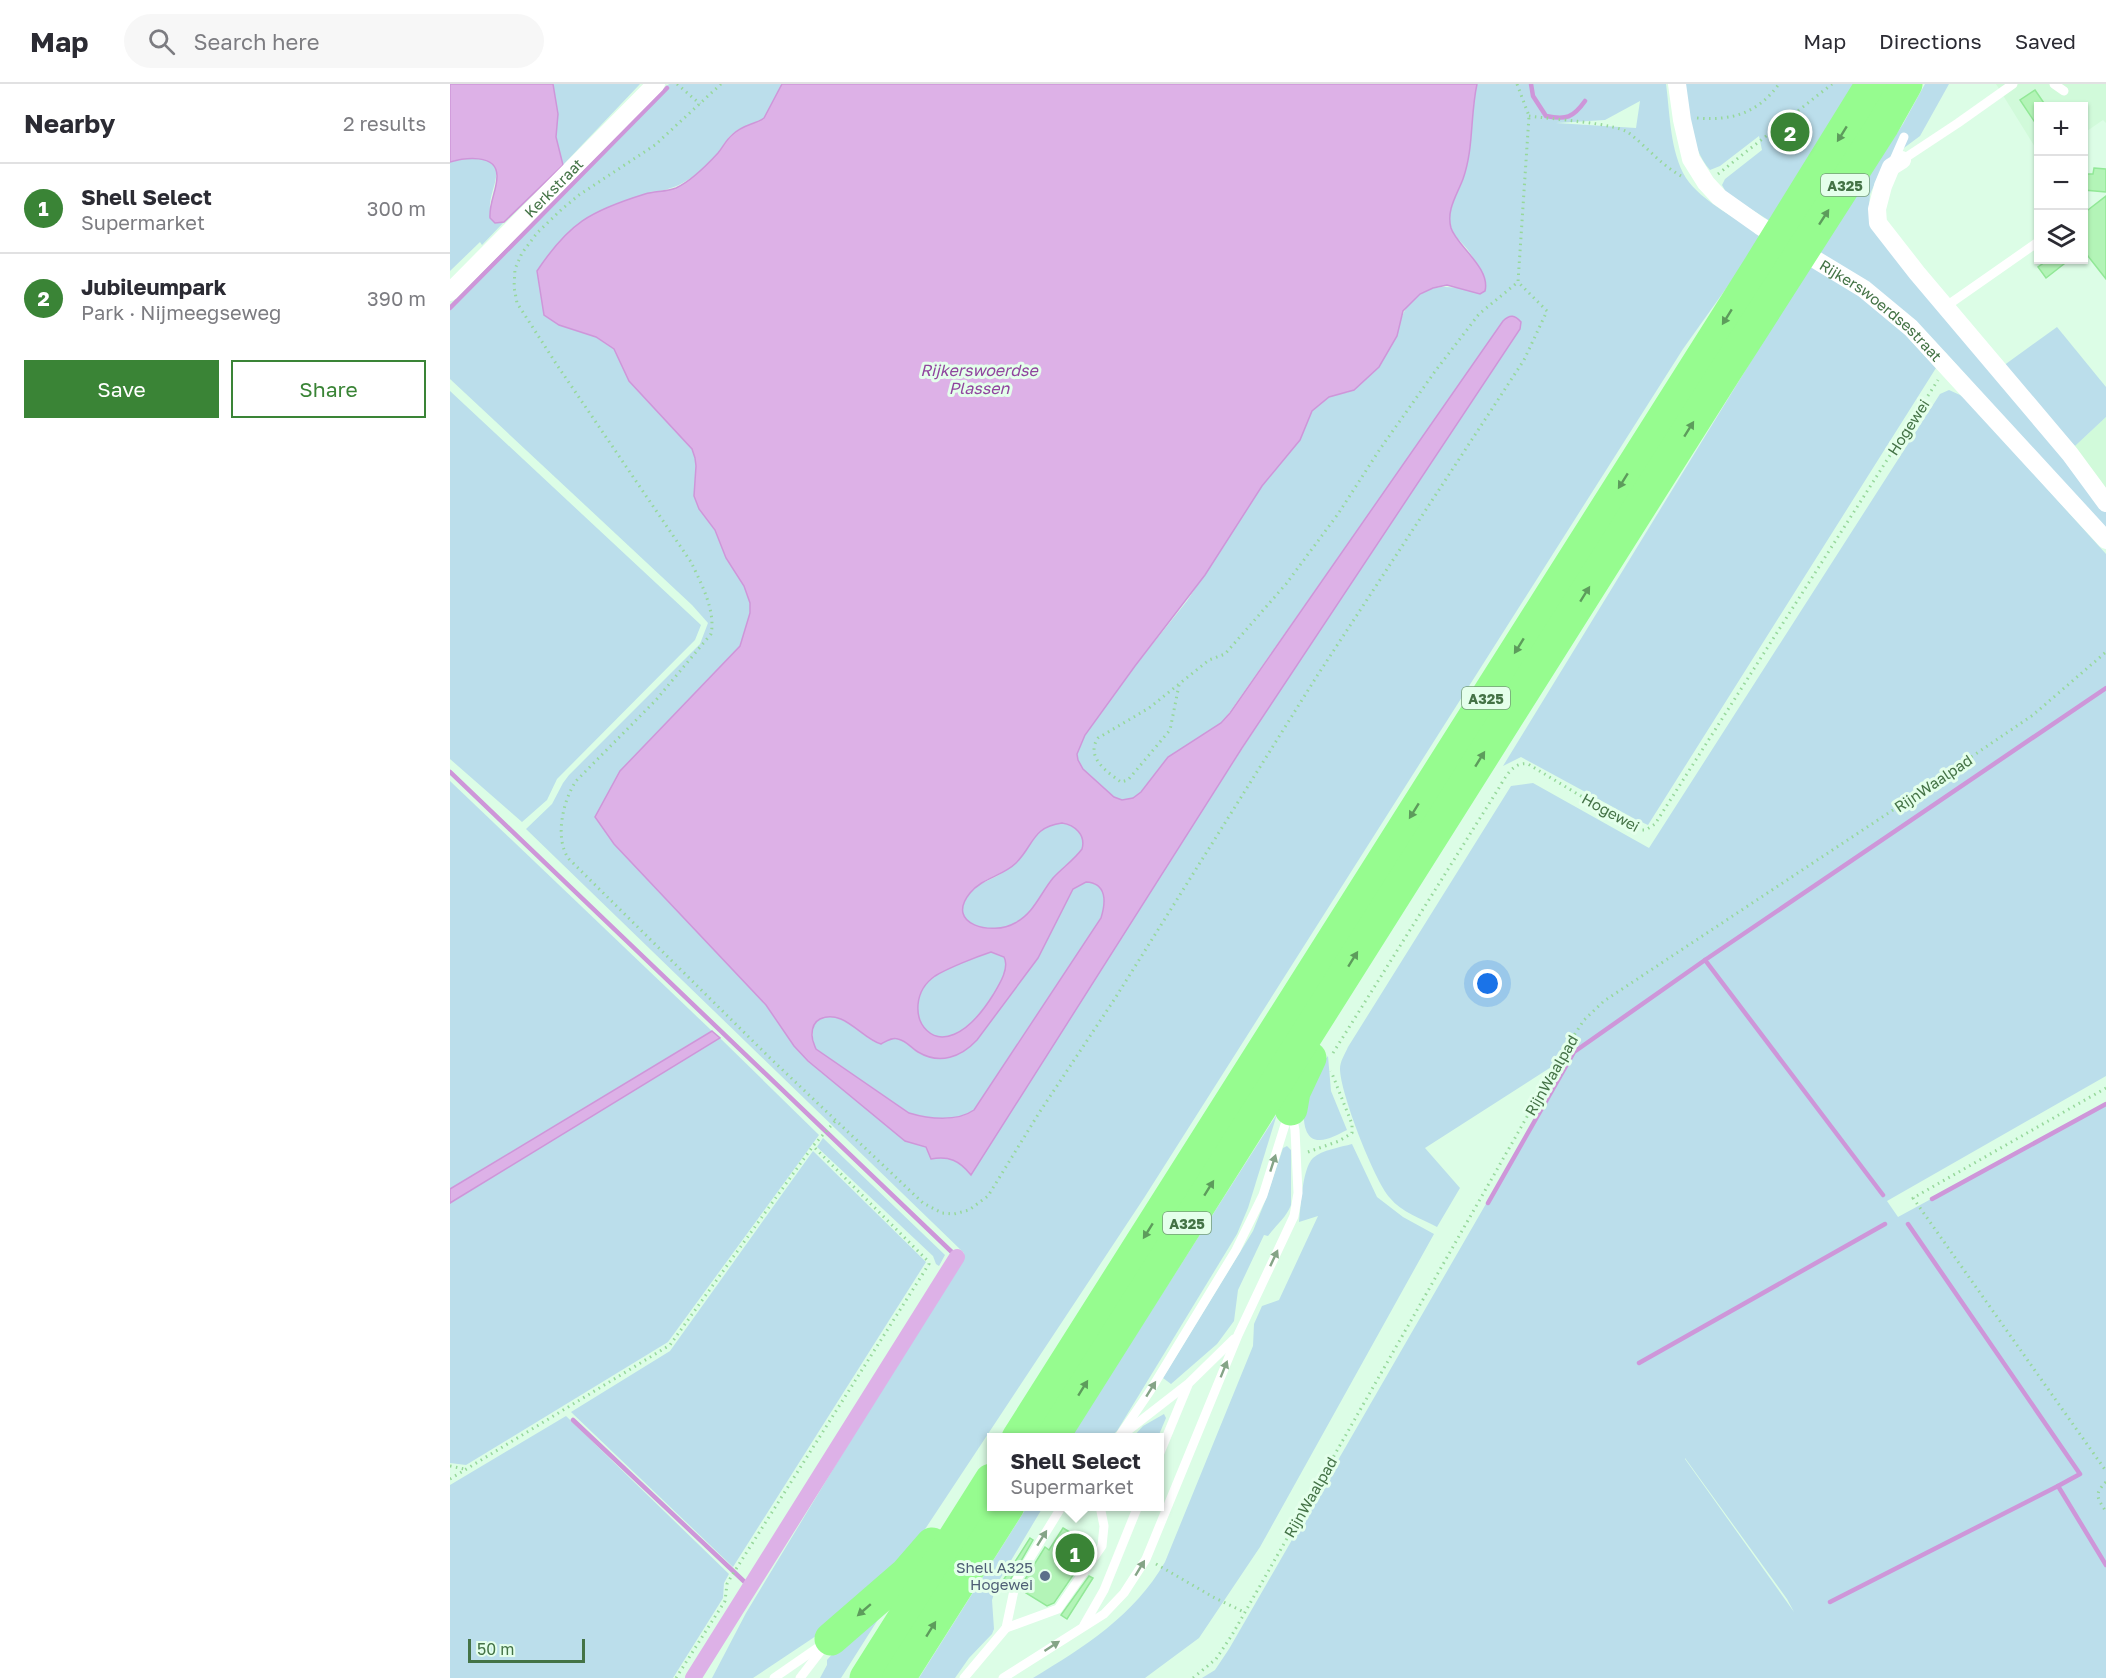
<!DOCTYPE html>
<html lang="en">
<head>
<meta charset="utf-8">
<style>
  :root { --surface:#fff; --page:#f7f7f7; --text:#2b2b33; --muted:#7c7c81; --line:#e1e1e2; --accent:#3a8436 }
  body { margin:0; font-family:"Golos Text",sans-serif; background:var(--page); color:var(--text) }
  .controls { position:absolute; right:18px; top:18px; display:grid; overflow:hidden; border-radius:0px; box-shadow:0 2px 4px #0004 }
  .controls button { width:54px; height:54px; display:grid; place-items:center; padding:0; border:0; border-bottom:2px solid var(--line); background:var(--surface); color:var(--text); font:30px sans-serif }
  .scale { position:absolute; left:18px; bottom:15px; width:117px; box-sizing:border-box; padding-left:6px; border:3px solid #447346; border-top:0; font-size:16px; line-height:21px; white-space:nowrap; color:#447346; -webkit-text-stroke:4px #e4ffeb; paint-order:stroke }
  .you { position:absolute; left:1038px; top:900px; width:21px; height:21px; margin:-15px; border:4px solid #fff; border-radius:50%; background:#1a73e8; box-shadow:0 0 0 9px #1a73e833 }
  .badge { display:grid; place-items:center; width:39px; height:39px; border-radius:50%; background:var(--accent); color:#fff; font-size:20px; font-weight:700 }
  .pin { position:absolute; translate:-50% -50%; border:3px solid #fff; box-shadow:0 2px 6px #0006 }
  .popup { position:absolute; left:537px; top:1349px; width:177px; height:78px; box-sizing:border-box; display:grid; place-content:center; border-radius:0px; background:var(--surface); filter:drop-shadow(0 2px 4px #0005); font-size:20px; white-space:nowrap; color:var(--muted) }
  .popup b { font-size:22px; color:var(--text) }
  .popup::after { content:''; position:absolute; left:50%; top:100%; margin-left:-12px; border:12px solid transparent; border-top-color:var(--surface) }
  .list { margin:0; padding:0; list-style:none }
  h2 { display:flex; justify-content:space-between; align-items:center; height:78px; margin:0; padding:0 24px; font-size:26px }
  h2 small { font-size:20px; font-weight:400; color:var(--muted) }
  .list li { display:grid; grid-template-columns:39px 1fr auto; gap:18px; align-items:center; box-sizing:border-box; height:90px; padding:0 24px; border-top:2px solid var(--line) }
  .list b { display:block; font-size:22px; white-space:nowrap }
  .list p { margin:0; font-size:20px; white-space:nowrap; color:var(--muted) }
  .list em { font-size:20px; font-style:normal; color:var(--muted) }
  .actions { display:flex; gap:12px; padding:18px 24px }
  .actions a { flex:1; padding:14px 0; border:2px solid var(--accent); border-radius:0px; text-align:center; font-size:21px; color:var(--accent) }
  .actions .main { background:var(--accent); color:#fff }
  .icon { flex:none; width:33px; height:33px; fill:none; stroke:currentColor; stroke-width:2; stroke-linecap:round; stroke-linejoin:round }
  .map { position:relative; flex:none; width:1656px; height:1594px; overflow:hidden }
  header { display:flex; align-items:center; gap:36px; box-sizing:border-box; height:84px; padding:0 30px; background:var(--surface); border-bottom:2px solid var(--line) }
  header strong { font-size:28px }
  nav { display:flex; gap:33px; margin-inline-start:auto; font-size:21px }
  .search { width:420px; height:54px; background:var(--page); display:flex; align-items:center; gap:15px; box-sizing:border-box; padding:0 21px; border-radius:33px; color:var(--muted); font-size:22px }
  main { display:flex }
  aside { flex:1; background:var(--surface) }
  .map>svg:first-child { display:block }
  .residential { fill:#d1fada }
  .green { fill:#bbdeeb; fill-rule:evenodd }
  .water { fill:#ddb1e7; stroke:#ce96d9; stroke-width:1.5; fill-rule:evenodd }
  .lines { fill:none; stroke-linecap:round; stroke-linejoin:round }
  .stream { stroke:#ce96d9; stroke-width:4.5 }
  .canal { stroke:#ddb1e7; stroke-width:16 }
  .building { fill:#b3f4b7; stroke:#92e897; stroke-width:1.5 }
  .path { stroke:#97d89b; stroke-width:3; stroke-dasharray:1.5 4.5; stroke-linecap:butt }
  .service { stroke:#fff; stroke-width:9 }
  .minor { stroke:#fff; stroke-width:18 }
  .motorway { stroke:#96fc8f; stroke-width:33 }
  .oneway { fill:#5d9c5c }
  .oneway2 { fill:#85a487 }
  .service-dot { fill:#5c6f8a; stroke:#e4ffeb; stroke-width:2 }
  .labels { text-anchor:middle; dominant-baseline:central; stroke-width:6; stroke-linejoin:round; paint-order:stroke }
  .shield { fill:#e4ffeb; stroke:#749d78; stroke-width:1.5 }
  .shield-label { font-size:14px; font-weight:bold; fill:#447346 }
  .street-label { font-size:15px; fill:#447346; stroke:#e4ffeb }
  .service-label { font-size:15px; fill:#4e5e75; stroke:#e4ffeb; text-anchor:end }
  .water-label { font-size:16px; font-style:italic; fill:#90459e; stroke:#e4ffeb }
</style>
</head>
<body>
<header>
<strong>Map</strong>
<div class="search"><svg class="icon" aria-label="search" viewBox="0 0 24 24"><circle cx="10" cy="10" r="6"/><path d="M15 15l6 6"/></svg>Search here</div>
<nav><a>Map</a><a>Directions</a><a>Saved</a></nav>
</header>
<main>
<aside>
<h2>Nearby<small>2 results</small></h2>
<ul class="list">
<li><span class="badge">1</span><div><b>Shell Select</b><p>Supermarket</p></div><em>300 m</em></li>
<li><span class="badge">2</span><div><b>Jubileumpark</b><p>Park · Nijmeegseweg</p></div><em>390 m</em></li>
</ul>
<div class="actions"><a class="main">Save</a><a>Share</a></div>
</aside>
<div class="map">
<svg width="1656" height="1594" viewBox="0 0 1656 1594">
  <rect width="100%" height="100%" fill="#dcfde6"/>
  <g class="residential">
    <polygon points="1546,0 1656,0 1656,39 1653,36 1634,49 1634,22 1588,22 1588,68"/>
    <polygon points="1656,333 1656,409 1625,362"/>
  </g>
  <g class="green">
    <polygon points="103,0 190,0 113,81 106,53 108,30"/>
    <path d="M219,0h113l-18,34c-11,7 -22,7 -33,17 -6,6 -9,13 -14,19 -21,22 -37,36 -67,38l-91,133 37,12 18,12 15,32 63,68 3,9 1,8 -2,30 5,13 16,21 11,28 18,28 6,17v10l-10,33 -120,125 -6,73 152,161 28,41 111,95 22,6 4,12c18,-3 28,1 40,15l179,-283 195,-301 162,-273 -285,406 -54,34 -27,35 -8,6 -11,2 -8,-3 -31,-28 -5,-9 -1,-6 8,-19 50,-69 52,-65 75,-115 38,-46 12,-29 17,-14 10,-4h8l53,-70c12,-41 46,-41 80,-29l6,-8c-4,-11 -9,-23 -16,-33 -5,-9 -16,-15 -19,-26 -5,-17 7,-32 12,-48 11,-32 7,-63 14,-95h189c4,30 4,68 20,94 15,23 54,43 78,57l-81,114 -539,849 -240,363 -85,73 -66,44h-41l34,-65 218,-360 -438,-424 26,-25 11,-21 6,-8 131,-131 8,-21 -16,-18 -242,-226v-73zM1190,17l-4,27 -80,-5 49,-3z"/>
    <path d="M1234,0h172l-83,139 -46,-29 -5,-9 3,-6 37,-29 -3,-14 -39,30 -10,4c-20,-24 -21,-56 -26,-86z"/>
    <polygon points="1475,0 1499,0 1470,52 1435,78 1420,110 1419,123 1656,426 1656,448 1496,269 1368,168 1453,40"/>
    <path d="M21,74c40,1 21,25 19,46 -1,6 3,13 5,19l9,-1 -22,23 -2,-3 -30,29v-109z"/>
    <polygon points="1360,181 1422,219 1451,246 1486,284 1198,741 1185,735 1071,673 1053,682"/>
    <polygon points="1607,243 1656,303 1656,333 1625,362 1553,282"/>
    <path d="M1499,306l11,5 7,5 139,154v522l-219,125 11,16 208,-113v574h-904l13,-8 14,-21 344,-596 -148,95 35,40 -23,39c-15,-8 -36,-15 -47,-29 -16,-18 -50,-106 -50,-129 0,-8 5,-15 8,-22l163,-261 22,-3 116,65 291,-454zM1235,1374l102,141 7,13 -109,-153z"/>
    <polygon points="0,307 251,541 245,556 107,695 97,716 72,738 0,675"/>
    <polygon points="0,697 262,947 0,1105"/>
    <path d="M612,739c13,2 24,11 20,26 -9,11 -20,19 -29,29 -13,16 -19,35 -37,45 -23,13 -72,3 -46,-30 6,-8 15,-11 23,-15 10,-4 21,-15 29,-23 15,-16 13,-28 40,-32z"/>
    <path d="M636,798c21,1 20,20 15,36l-127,192c-17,12 -45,9 -65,3l-93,-64c-7,-15 -4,-35 17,-32 16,3 27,16 40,24 10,5 17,-5 27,-2 7,3 12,10 19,14 22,11 42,4 58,-13l61,-82 35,-69z"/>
    <path d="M541,868l13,5c6,11 -5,28 -11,38 -56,90 -101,12 -58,-19 13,-9 41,-19 56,-24z"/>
    <polygon points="270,954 369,1051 218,1258 16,1381 0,1379 0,1119"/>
    <path d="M878,972l3,35 16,39c-8,4 -19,10 -27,10 -23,1 -16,-43 -12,-57 3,-10 14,-20 20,-27z"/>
    <polygon points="827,1030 798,1124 787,1150 667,1347 660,1353 620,1354"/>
    <polygon points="373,1054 495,1171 489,1182 486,1180 483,1172 367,1063"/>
    <path d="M902,1060l25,53 26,20 31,17 -174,313 -61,91 -54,40h-112c51,-31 101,-62 132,-116l88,-216 1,-22 8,-18 17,-6 39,-84 -19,6c2,-16 3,-53 14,-64 9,-8 28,-11 39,-14z"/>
    <path d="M837,1062l4,4v55c-5,13 -15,20 -23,31l-4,-1 -26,55 -4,31 -17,23 -46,40 -8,-6 90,-147 13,-32 17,-51z"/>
    <polygon points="363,1067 476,1178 283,1483 121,1328 220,1267"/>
    <polygon points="714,1330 716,1334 708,1353 683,1353 693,1342"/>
    <polygon points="116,1332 279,1490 274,1499 273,1514 223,1594 0,1594 0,1401"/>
    <polygon points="577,1423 593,1423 547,1500 542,1516 544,1545 542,1550 519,1574 505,1594 469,1594"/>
    <polygon points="441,1515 391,1594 370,1594 377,1581 377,1576 394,1557"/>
  </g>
  <g class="water">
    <path d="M0,0h103l5,30 -2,23 7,28 -59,57 -9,1 -5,-5c-1,-16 7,-27 7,-42 0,-23 -33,-18 -47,-14z"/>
    <path d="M332,0h695c-7,32 -3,64 -14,95 -6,16 -17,31 -12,49 5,17 40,40 34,63l-5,3 -33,-9 -14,3 -13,6 -17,17 -6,25 -18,31 -25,23 -25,7 -17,14 -12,29 -38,46 -57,89 -70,91 -50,69 -8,19 1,6 5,9 31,28 8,3 11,-2 8,-6 27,-35 53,-34 9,-10 273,-392c7,-7 12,-6 18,1l-1,7 -278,419 -271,427c-12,-15 -22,-19 -40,-16l-5,-12 -21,-6 -97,-80 -14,-15 -28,-41 -152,-161 -19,-27 25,-46 120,-125 10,-33v-10l-6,-17 -18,-28 -11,-28 -16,-21 -5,-13 2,-30 -1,-8 -3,-9 -63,-68 -15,-32 -18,-12 -37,-12 -15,-10 -7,-44c32,-48 53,-60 108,-77 10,-3 21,-2 31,-6 15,-7 31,-23 42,-35 5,-6 8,-13 14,-18 11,-11 22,-10 32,-17zM612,739c13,2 24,12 20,26 -8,11 -20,19 -29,29 -13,16 -19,35 -38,45 -22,13 -71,2 -45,-30 12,-15 33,-17 46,-30 18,-18 16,-36 46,-40zM636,798c21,1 20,20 15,36l-127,192c-17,12 -45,9 -65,3l-93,-64c-2,-5 -4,-8 -4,-14 0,-7 2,-13 8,-16 23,-11 42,20 61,25 6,-3 11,-7 17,-5 9,2 13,9 20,13 22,13 43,5 59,-12l61,-82 35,-69zM541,868l13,5c6,11 -5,28 -11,38 -56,90 -101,11 -58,-19 13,-8 41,-19 56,-24z"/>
    <polygon points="262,947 270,954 0,1119 0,1105"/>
  </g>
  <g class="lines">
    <g class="stream">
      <path d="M1081,0l2,12 13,20c20,4 27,2 39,-15"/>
      <polyline points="0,224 217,4"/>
      <polyline points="0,688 507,1173"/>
      <polyline points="1255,876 1433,1111"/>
      <polyline points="1482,1115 1656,1020"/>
      <polyline points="1038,1119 1124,968 1255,876 1656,604"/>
      <polyline points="1458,1140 1630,1390 1608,1402 1656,1481"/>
      <polyline points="1189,1279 1435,1140"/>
      <polyline points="123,1336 300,1503"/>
      <polyline points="1380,1518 1608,1402"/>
    </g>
    <polyline class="canal" points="243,1594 507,1173"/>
  </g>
  <g class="building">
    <polygon points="1585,6 1596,22 1588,22 1588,43 1570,16"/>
    <polygon points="1644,84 1656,85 1656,108 1634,106 1636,90 1643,90"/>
    <polygon points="1656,112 1656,195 1634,167 1634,129"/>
    <polygon points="1598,176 1619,176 1596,194 1588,183"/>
    <polygon points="613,1444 643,1462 604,1519 597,1522 571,1506 572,1500 595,1463 599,1466"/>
    <polygon points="580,1454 583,1456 559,1498 554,1495"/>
    <polygon points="639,1492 643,1494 617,1535 611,1531"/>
  </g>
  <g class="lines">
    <g class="path">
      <polyline points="227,0 250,20"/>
      <path d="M271,0l-66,61 -76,50 -17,14 -25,24 -15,20 -7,16 -1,18 3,16 40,62 134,197c10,21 25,49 20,72l-55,66 -80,81c-13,19 -22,58 -7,78l200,198 154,146 19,10 12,1 15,-4 19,-14 51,-83 75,-113 203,-324 207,-316 23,-49 -29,-29 11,-166 -12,-32"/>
      <path d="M1079,32c21,3 87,7 100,17 18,14 33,33 54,44"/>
      <path d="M1247,34c35,3 61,-5 82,-34"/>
      <polyline points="1268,90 1382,0"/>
      <path d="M729,601l-9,45 -42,50 -7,2c-14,-10 -36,-25 -23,-44l51,-30 60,-48 16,-6 61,-70 52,-70 42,-65 56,-79 43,-56 39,-32"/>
      <path d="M883,969l164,-262c7,-11 15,-30 31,-27l109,66h9l9,-6 283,-444"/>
      <polyline points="1656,1004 1463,1114 1656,1387"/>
      <polyline points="858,1068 889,1057 902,1049 902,1040 881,987"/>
      <polyline points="0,1382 14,1385"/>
      <polyline points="0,1395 220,1261 363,1062 386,1036"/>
      <path d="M1656,1398c-13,13 -8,16 0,30"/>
      <polyline points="706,1480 763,1513 794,1528"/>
      <polyline points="226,1594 275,1517 277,1500 281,1493 479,1180 478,1177 363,1062"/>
      <polyline points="743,1594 766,1575 782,1551 1119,959 1134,936 1154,917 1443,726 1583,631 1656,568"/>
    </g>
    <g class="service">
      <polyline points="1604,0 1614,7"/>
      <polyline points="1452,76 1508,39 1563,0"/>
      <polyline points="1443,78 1454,53"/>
      <polyline points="1495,223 1588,158"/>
      <polyline points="676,1348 739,1299 784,1255"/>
      <polyline points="668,1354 700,1307 786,1166 813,1111 839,1028"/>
      <polyline points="709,1371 738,1301"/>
      <polyline points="634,1541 654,1506 688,1422"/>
      <polyline points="556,1544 608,1525 652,1462 654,1442 650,1422"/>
      <polyline points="324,1594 376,1558"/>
      <polyline points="350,1594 373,1564"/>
      <polyline points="514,1594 556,1544 566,1497 612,1422"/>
      <polyline points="553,1594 654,1530 674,1509 696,1475 788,1251 844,1132 848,1109 845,1046 842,1030"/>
    </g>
    <g class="minor">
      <path id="s1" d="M1227,0l5,36 9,39 15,24 13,14 41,29 104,63 47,39 195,212"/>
      <polyline points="1452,76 1441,83 1433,102 1427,125 1428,139 1467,189 1620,370 1656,419"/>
      <path id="s2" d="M0,208l206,-208"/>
    </g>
    <g class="motorway">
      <polyline points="841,1025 844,1008 860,974"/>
      <polyline points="568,1354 1309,183 1422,0"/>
      <polyline points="602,1354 1275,288 1433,41 1456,0"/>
      <polyline points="381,1555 456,1490 482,1460"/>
      <polyline points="416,1594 541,1396"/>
      <polyline points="449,1594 558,1422"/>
    </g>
  </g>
  <defs><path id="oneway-solid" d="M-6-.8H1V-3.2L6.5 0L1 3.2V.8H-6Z" transform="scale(1.5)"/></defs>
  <g class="oneway">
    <use href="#oneway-solid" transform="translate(1392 50) rotate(122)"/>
    <use href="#oneway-solid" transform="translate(1374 133) rotate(-57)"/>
    <use href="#oneway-solid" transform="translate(1277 233) rotate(122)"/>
    <use href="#oneway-solid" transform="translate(1239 345) rotate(-58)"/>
    <use href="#oneway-solid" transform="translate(1173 397) rotate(122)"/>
    <use href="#oneway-solid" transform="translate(1135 510) rotate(-58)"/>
    <use href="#oneway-solid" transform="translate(1069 562) rotate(122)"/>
    <use href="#oneway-solid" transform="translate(1030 675) rotate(-58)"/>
    <use href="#oneway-solid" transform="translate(964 727) rotate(122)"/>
    <use href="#oneway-solid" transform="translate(903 875) rotate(-58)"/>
    <use href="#oneway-solid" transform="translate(759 1104) rotate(-58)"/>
    <use href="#oneway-solid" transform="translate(698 1147) rotate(122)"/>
    <use href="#oneway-solid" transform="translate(633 1304) rotate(-58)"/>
    <use href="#oneway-solid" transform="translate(414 1526) rotate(139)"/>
    <use href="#oneway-solid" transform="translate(481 1545) rotate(-58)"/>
  </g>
  <g class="oneway2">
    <use href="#oneway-solid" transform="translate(823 1079) rotate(-72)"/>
    <use href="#oneway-solid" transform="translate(824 1174) rotate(-65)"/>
    <use href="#oneway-solid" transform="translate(774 1285) rotate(-68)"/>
    <use href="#oneway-solid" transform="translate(701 1305) rotate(-58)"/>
    <use href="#oneway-solid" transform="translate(592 1454) rotate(-58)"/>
    <use href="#oneway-solid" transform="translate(690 1484) rotate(-59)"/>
    <use href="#oneway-solid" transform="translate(602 1562) rotate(-33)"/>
  </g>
  <circle class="service-dot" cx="595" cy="1492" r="6"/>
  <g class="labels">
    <g class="shield">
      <rect x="1371" y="90" width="48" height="22" rx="4.5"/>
      <rect x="1012" y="603" width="48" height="22" rx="4.5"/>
      <rect x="713" y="1128" width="48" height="22" rx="4.5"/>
    </g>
    <g class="shield-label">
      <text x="1395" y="101">A325</text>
      <text x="1036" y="614">A325</text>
      <text x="737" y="1139">A325</text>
    </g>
    <g class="street-label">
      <text stroke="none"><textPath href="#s2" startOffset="147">Kerkstraat</textPath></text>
      <text stroke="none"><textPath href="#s1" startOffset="322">Rijkerswoerdsestraat</textPath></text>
      <text transform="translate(1458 343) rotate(-57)">Hogewei</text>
      <text transform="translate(1483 699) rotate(-34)">RijnWaalpad</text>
      <text transform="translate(1161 728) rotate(29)">Hogewei</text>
      <text transform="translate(1101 991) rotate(-60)">RijnWaalpad</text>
      <text transform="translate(860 1413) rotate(-60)">RijnWaalpad</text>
    </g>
    <g class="service-label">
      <text x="583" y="1483">Shell A325<tspan x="583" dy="17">Hogewei</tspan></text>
    </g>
    <g class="water-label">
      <text x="529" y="286">Rijkerswoerdse<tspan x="529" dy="18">Plassen</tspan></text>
    </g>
  </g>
</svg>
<div class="controls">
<button>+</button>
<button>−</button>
<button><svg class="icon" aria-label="layers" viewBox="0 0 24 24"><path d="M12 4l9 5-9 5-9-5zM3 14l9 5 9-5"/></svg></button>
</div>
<div class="scale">50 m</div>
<div class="you"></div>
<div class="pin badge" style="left:625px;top:1469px">1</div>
<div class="popup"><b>Shell Select</b>Supermarket</div>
<div class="pin badge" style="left:1340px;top:48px">2</div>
</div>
</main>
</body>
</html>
